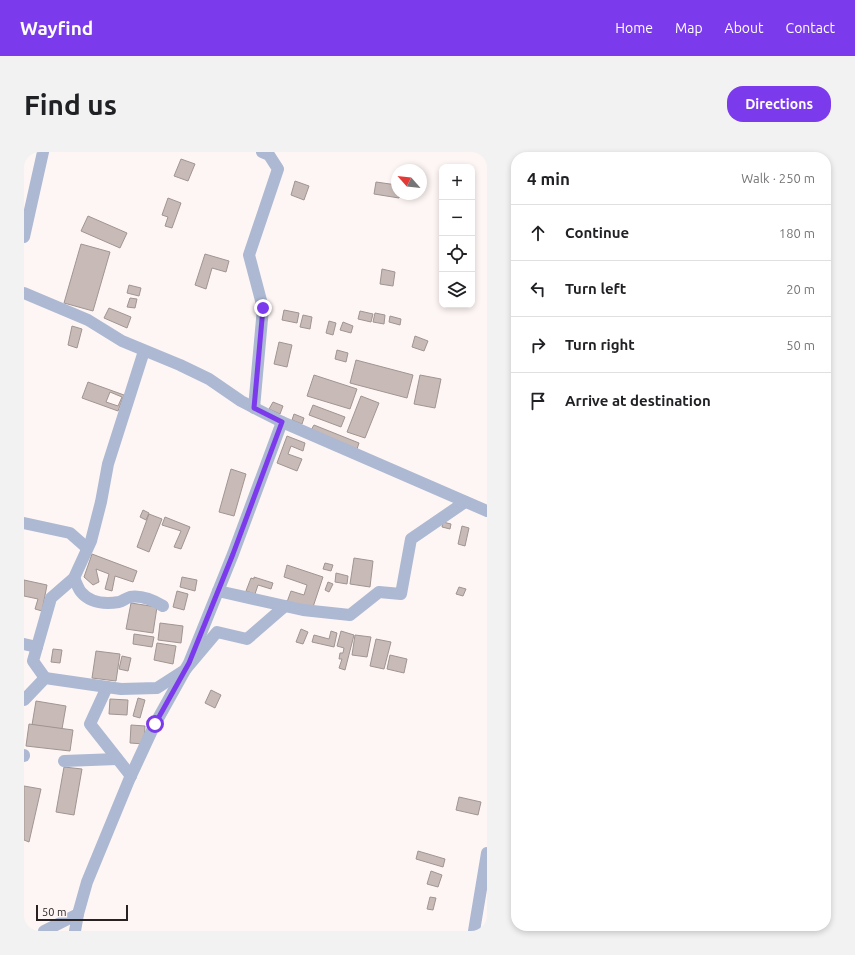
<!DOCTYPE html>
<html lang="en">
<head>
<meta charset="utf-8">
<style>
  :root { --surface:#fff; --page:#f2f2f2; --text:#202124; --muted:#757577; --line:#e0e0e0; --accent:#7c3aed }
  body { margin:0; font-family:Ubuntu,sans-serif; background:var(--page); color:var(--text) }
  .controls { position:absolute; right:12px; top:12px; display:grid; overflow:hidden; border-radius:8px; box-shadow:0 2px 6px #0003 }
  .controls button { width:36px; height:36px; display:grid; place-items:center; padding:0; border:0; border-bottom:1px solid var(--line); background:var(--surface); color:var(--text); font:20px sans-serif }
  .compass { position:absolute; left:367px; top:12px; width:36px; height:36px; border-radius:50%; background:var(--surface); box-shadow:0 2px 6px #0003; rotate:297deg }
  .scale { position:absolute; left:12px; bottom:10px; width:92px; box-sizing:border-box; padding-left:4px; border:2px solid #282322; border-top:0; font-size:11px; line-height:14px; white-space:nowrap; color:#282322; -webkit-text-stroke:3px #fef6f4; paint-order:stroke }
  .stop { position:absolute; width:12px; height:12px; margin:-9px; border:3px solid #7c3aed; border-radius:50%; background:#fff }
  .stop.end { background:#7c3aed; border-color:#fff; box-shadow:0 1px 4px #0008 }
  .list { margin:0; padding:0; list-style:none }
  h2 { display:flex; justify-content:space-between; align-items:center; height:52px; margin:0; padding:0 16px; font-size:17px }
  h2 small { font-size:13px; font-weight:400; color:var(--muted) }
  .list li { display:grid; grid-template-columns:26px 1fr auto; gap:12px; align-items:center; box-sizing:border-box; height:56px; padding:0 16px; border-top:1px solid var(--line) }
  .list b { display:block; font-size:15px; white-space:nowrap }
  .list em { font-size:13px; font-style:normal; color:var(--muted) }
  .icon { flex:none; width:22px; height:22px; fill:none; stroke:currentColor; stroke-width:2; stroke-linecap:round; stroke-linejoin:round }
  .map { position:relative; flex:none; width:463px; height:779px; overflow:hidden; border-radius:16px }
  header { display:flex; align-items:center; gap:24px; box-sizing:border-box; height:56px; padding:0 20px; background:var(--accent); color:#fff }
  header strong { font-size:19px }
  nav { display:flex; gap:22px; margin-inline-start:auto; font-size:14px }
  .intro { display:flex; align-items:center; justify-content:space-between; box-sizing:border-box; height:96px; padding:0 24px }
  h1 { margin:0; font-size:28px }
  .button { padding:10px 18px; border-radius:16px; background:var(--accent); color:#fff; font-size:14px; font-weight:700 }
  main { display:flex; gap:24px; padding:0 24px }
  aside { flex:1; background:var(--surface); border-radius:16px; box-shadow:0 2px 6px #0003 }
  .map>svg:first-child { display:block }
  .building { fill:#c7bab7; stroke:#a19592; fill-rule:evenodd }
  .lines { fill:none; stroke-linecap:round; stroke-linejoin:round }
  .street { stroke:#adb8d3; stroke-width:12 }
  .route { stroke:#7c3aed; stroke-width:5 }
</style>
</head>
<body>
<header>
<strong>Wayfind</strong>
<nav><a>Home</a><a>Map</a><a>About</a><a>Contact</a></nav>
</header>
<div class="intro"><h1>Find us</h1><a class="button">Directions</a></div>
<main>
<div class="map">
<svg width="463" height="779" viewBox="0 0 463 779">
  <rect width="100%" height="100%" fill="#fef6f4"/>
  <g class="building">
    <polygon points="157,7 171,12 164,29 150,24"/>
    <polygon points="271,29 285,34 280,48 267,43"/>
    <polygon points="352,30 373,33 373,42 376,42 375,46 350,42"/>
    <polygon points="144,46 157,51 148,76 141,74 144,65 138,63"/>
    <polygon points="64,64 103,81 96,96 57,79"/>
    <polygon points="57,92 86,100 69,159 40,151"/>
    <polygon points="181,102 205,109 202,120 188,116 182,137 171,133"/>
    <polygon points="358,117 371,120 369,134 356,132"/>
    <polygon points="105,133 117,136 115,144 103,141"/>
    <polygon points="106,146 113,147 111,156 103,155"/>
    <polygon points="85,156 107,165 103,176 80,166"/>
    <polygon points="260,158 275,161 273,171 258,168"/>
    <polygon points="336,159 349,162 347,170 334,167"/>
    <polygon points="351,161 361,163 360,172 349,170"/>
    <polygon points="279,163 288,165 286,177 276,175"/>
    <polygon points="366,164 377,167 376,173 365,170"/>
    <polygon points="305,169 312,171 309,183 302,181"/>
    <polygon points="319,170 329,174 327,181 316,178"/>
    <polygon points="48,174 58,177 53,196 44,193"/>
    <polygon points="391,184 404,189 400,199 388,195"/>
    <polygon points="255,190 268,193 263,215 250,212"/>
    <polygon points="313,198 324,201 322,210 311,207"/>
    <polygon points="332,208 389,223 383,246 326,231"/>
    <polygon points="290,223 333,237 326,257 283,244"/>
    <polygon points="396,223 417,227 411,256 390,252"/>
    <path d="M64,230l36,13 -6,16 -36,-13zM86,240l12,5 -4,9 -12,-4z"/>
    <polygon points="337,244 355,251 341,286 323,280"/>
    <polygon points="249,250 259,254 256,262 245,257"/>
    <polygon points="289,253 321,265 317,275 285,263"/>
    <polygon points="270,262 280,266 278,272 268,268"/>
    <polygon points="290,273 335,291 333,297 287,278"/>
    <polygon points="263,284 281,291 279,299 267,294 264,302 278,307 273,319 253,311"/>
    <polygon points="207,317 222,322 210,364 195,360"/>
    <polygon points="119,358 125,361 122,368 116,365"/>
    <polygon points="125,362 138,367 125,400 113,395"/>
    <polygon points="141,365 166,375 157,397 150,395 157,379 138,373"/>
    <polygon points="419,370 427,372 426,377 418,375"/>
    <polygon points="438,374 445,376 441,394 434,392"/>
    <polygon points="68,402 113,419 109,430 91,424 88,439 81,437 85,422 72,417 75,430 69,433 60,425"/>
    <polygon points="330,406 349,409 346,435 326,432"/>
    <polygon points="301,411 309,413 307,419 299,417"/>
    <polygon points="263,413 299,425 288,458 263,450 267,439 280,443 283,433 260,425"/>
    <polygon points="312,421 324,424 323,432 311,430"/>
    <polygon points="158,425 173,428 171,439 156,435"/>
    <polygon points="230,425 249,431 247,437 234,433 231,442 222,439 227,426 230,427"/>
    <polygon points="0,428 23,433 18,459 11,457 14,447 0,444"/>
    <polygon points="304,430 309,432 305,440 301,438"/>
    <polygon points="435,435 442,437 439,444 432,442"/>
    <polygon points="153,439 164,442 160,458 149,455"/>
    <polygon points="107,451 133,455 129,481 102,477"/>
    <polygon points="136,471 159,474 157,491 134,488"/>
    <polygon points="277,477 284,480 279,492 272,490"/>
    <polygon points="307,479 313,481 310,495 288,490 290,483 305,487"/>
    <polygon points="317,479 330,483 321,518 315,516 318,507 315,507 316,501 319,501 320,496 313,494"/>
    <polygon points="110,482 130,485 128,495 109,492"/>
    <polygon points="331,483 347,485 343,505 328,503"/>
    <polygon points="352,487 367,490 360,517 346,514"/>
    <polygon points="133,491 152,494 149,512 130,508"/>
    <polygon points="29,497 38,498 36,511 27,510"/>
    <polygon points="72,499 96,502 92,529 68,526"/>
    <polygon points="366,503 383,507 380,521 363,517"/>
    <polygon points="98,504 107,506 104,519 95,517"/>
    <polygon points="187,538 197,543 191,556 181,551"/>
    <polygon points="114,546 121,548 116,566 109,564"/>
    <polygon points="86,547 104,548 103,563 85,562"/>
    <polygon points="12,549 42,554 38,577 8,573"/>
    <polygon points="5,572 49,578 46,599 2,594"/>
    <polygon points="107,573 121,574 120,592 106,591"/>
    <polygon points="40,615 58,617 50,663 32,660"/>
    <polygon points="0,634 17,637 5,690 0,688"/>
    <polygon points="435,645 457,650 454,663 432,658"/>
    <polygon points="394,699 421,707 419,715 392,707"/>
    <polygon points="407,719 418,723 414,735 403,732"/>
    <polygon points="406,745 412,746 409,758 403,757"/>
  </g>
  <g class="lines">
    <g class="street">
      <polyline points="0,85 19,0"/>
      <polyline points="0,141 64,168 98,189 156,213 185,227 217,249 258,270 463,359"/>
      <polyline points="230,256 239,156 225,103 254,17 245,3 238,0"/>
      <polyline points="0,371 46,381 63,396"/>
      <path d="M50,426c2,4 4,10 7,14 9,11 25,12 38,10 4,-1 7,-4 11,-5 12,-2 23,3 33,9"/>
      <polyline points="194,439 279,458 326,463 355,440 377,442 387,387 441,350"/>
      <polyline points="0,492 13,495"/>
      <polyline points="21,526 9,509 27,446 50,426 67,389 77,350 84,312 120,199"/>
      <polyline points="83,535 66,572 107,624"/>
      <polyline points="0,548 21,526 97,537 133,536 161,518 193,480 223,487 261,454"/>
      <polyline points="0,603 0,604"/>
      <polyline points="40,609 93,607"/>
      <polyline points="20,779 54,762"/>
      <polyline points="51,779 54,762 63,730 105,628 131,572 165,511 209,402 258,270"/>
      <polyline points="450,779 463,701"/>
    </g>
  </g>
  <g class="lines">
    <polyline class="route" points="131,572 165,511 209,402 258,270 230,256 239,156"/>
  </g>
</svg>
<div class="controls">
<button>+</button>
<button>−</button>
<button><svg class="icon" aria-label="locate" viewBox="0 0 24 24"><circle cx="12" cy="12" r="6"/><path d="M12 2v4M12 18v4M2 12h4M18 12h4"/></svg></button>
<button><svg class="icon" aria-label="layers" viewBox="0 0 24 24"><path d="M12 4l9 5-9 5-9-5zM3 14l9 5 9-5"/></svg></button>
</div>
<svg class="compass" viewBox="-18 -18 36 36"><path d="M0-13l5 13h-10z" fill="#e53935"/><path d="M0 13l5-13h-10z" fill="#757577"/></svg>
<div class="scale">50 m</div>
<div class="stop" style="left:131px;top:572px"></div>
<div class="stop end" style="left:239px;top:156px"></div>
</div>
<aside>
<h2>4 min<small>Walk · 250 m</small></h2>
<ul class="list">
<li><svg class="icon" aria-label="ahead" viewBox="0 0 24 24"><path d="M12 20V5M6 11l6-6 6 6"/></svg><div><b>Continue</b></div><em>180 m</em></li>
<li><svg class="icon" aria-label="left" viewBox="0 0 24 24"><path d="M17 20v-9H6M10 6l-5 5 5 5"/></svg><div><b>Turn left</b></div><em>20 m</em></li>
<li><svg class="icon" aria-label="right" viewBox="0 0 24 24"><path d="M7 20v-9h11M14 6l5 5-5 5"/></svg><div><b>Turn right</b></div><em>50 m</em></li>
<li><svg class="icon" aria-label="arrive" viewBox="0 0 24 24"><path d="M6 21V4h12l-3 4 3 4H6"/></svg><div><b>Arrive at destination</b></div></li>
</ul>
</aside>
</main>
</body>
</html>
